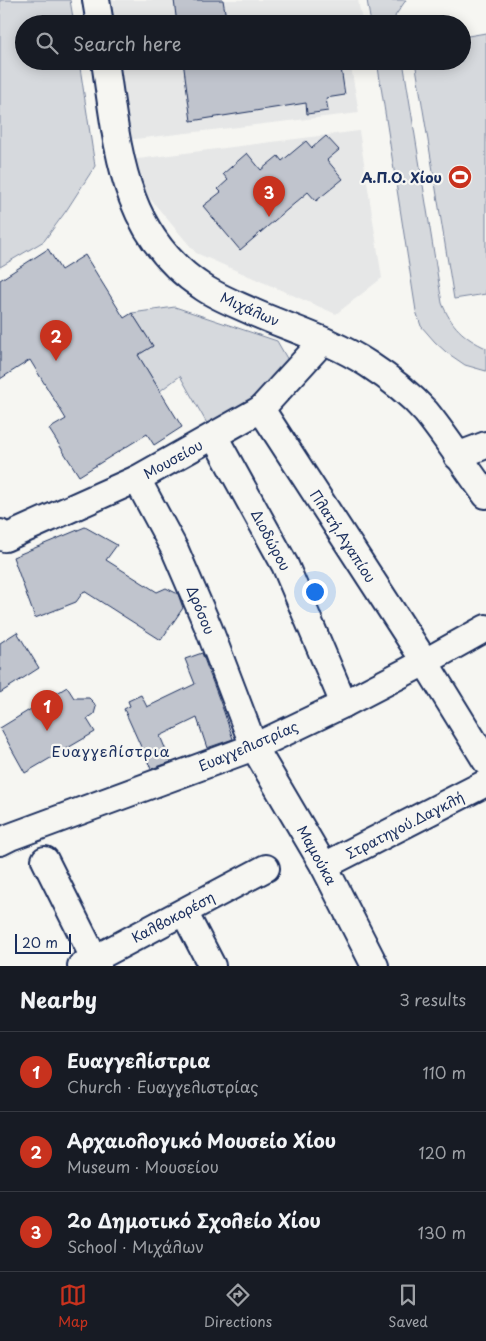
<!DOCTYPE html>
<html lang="en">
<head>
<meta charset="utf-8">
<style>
  :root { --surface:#171b24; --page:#242831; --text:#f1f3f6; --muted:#9ea1a6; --line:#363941; --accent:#c8321e }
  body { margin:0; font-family:"Playpen Sans",sans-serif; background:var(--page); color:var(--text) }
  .scale { position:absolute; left:15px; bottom:12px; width:56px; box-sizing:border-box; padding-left:5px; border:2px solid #1b2f5e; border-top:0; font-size:14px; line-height:18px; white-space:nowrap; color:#1b2f5e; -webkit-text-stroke:4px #f6f6f2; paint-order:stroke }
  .you { position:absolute; left:314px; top:591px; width:18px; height:18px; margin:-12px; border:4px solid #fff; border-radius:50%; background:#1a73e8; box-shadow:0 0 0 8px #1a73e833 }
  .badge { display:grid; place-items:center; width:32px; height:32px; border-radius:50%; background:var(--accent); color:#fff; font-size:16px; font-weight:700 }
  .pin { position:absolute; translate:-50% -41px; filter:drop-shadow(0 1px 2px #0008) }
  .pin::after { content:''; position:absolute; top:26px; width:18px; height:15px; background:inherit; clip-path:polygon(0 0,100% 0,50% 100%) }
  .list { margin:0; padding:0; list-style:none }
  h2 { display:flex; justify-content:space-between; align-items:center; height:65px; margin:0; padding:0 20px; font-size:21px }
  h2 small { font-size:16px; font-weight:400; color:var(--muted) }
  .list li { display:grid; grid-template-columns:32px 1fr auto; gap:15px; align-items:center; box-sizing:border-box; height:80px; padding:0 20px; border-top:1px solid var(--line) }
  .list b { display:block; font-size:19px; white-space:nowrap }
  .list p { margin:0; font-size:16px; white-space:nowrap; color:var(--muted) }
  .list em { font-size:16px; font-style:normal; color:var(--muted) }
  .icon { flex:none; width:28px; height:28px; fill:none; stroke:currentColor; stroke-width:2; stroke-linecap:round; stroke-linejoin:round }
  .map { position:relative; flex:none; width:486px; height:966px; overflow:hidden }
  .search { position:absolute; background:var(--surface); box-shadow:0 2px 12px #0003; left:15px; right:15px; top:15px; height:55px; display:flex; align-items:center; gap:12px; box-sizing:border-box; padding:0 18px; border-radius:28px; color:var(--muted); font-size:19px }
  .sheet { height:305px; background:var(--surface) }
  nav { display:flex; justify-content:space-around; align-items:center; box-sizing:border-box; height:70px; border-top:1px solid var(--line); background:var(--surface); font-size:14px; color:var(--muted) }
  nav a { display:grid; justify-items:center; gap:2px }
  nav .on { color:var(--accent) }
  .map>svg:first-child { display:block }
  .built { fill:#e6e7e7 }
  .green { fill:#d6d9dd; stroke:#78849e }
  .building { fill:#c0c4cd; stroke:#1b2f5e }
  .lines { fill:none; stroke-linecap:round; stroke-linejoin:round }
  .minor-casing { stroke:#1b2f5e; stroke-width:30 }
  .minor { stroke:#f6f6f2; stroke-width:26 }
  .labels { text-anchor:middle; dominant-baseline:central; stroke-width:4.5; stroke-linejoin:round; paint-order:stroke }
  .poi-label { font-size:14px; font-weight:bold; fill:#1b2f5e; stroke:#f6f6f2; text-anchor:end }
  .street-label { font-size:14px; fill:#1b2f5e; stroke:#f6f6f2 }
  .neighbourhood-label { font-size:15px; letter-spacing:1px; fill:#1b2f5e; stroke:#f6f6f2 }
</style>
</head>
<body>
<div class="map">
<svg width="486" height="966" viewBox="0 0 486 966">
  <rect width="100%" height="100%" fill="#f6f6f2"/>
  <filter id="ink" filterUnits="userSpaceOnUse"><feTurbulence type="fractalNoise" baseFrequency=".02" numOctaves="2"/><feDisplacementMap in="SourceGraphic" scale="10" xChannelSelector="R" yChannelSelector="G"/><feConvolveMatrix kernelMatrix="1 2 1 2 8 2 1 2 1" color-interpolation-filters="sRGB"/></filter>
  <g filter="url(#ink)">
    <g class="built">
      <polygon points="108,0 358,0 362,21 344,24 111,24"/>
      <polygon points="116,61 350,61 359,113 126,140"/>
      <polygon points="359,131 382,278 336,314 196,253 136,182 130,160"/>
    </g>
    <g class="green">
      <polygon points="0,0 70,0 74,24 24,24 24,61 79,61 95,166 66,211 44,241 0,267"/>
      <polygon points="367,0 406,0 395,16 397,24 371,24"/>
      <polygon points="486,33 486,294 454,299 415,61 462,61 462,37"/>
      <path d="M377,61h26l39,242c9,23 22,35 44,45v23l-21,-6 -19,-13 -11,-10 -14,-16 -5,-15z"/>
      <polygon points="175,307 277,341 289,362 252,401 209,427 180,376 160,391 138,355 153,346 132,313"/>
    </g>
    <g class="building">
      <polygon points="174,0 223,0 227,24 177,24"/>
      <polygon points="183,61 340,61 345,95 326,98 328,111 307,114 306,103 191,121"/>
      <polygon points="326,136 339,150 327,160 343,179 316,201 308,192 240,250 203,206 221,192 218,189 228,180 223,174 247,153 261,170 278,156 282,161 306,141 312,148"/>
      <polygon points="48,249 61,270 85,255 124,318 132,313 153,346 138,355 182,427 154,445 147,434 79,476 49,429 66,419 30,360 0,379 0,280"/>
      <polygon points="85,527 117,545 106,560 157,592 166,588 178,594 183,608 161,640 84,591 76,602 35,618 13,557"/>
      <polygon points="17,632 39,668 0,693 0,643"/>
      <polygon points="202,653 224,712 233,739 207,748 197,718 160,736 171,762 151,769 124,709 130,706 128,701 141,695 147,707 195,684 185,659"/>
      <polygon points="67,687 74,698 89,698 94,703 96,707 94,714 87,719 95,732 25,773 0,728"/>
    </g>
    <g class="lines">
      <g class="minor-casing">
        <g id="minor">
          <polyline points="96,0 100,24"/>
          <path d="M105,61c13,87 17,174 99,227 15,10 34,17 51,25 37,16 78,28 113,51 20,13 42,30 58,48 21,26 40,56 60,83"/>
          <polyline points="261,409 425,662 486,761"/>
          <polyline points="214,436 285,565 344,704"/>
          <polyline points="457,456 486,445"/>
          <polyline points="137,479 175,550 209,629 254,747 324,866 375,966"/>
          <polyline points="0,533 5,538 137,479 261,409 323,341"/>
          <polyline points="0,842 10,837 254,747 344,704 425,662 486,628"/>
          <polyline points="45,860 98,966"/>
          <polyline points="324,866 486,783"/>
          <polyline points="184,912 212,966"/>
          <polyline points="81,966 266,868"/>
        </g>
      </g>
      <use href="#minor" class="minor"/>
    </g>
  </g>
  <defs>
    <g id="stadium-disc" transform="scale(1.25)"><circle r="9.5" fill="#c8321e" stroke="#f6f6f2"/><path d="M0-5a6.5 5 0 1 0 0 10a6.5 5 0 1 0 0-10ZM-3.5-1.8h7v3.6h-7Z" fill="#fff"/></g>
  </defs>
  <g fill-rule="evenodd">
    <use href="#stadium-disc" x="460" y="177"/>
  </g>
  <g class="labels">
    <g class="poi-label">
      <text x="442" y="177">Α.Π.Ο. Χίου</text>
    </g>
    <g class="street-label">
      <text transform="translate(250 309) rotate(24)">Μιχάλων</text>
      <text transform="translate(173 459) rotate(-29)">Μουσείου</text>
      <text transform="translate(343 536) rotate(57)">Πλατή.Αγαπίου</text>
      <text transform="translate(271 540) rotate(62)">Διοδώρου</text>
      <text transform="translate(201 610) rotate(68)">Δρόσου</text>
      <text transform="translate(248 746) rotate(-23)">Ευαγγελιστρίας</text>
      <text transform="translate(405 825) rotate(-27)">Στρατηγού.Δαγκλή</text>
      <text transform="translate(317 855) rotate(61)">Μαμούκα</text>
      <text transform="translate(173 917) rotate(-28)">Καλβοκορέση</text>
    </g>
    <g class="neighbourhood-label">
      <text x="111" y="750">Ευαγγελίστρια</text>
    </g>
  </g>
</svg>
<div class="scale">20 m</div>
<div class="you"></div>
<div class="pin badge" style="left:47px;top:731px">1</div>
<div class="pin badge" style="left:56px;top:361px">2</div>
<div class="pin badge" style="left:269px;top:217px">3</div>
<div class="search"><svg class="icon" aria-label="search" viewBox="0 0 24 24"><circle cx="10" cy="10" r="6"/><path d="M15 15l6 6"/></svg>Search here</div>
</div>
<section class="sheet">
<h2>Nearby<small>3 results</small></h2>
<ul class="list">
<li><span class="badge">1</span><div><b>Ευαγγελίστρια</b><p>Church · Ευαγγελιστρίας</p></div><em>110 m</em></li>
<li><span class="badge">2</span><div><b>Αρχαιολογικό Μουσείο Χίου</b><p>Museum · Μουσείου</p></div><em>120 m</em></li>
<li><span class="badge">3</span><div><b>2o Δημοτικό Σχολείο Χίου</b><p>School · Μιχάλων</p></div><em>130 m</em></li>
</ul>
</section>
<nav>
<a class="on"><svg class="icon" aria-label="map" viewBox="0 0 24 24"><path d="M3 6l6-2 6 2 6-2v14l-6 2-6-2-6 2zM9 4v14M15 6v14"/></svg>Map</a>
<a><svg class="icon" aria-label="directions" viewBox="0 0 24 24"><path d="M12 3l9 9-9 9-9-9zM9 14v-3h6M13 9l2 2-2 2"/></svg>Directions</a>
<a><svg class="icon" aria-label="saved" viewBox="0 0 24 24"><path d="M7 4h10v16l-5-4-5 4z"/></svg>Saved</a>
</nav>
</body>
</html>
